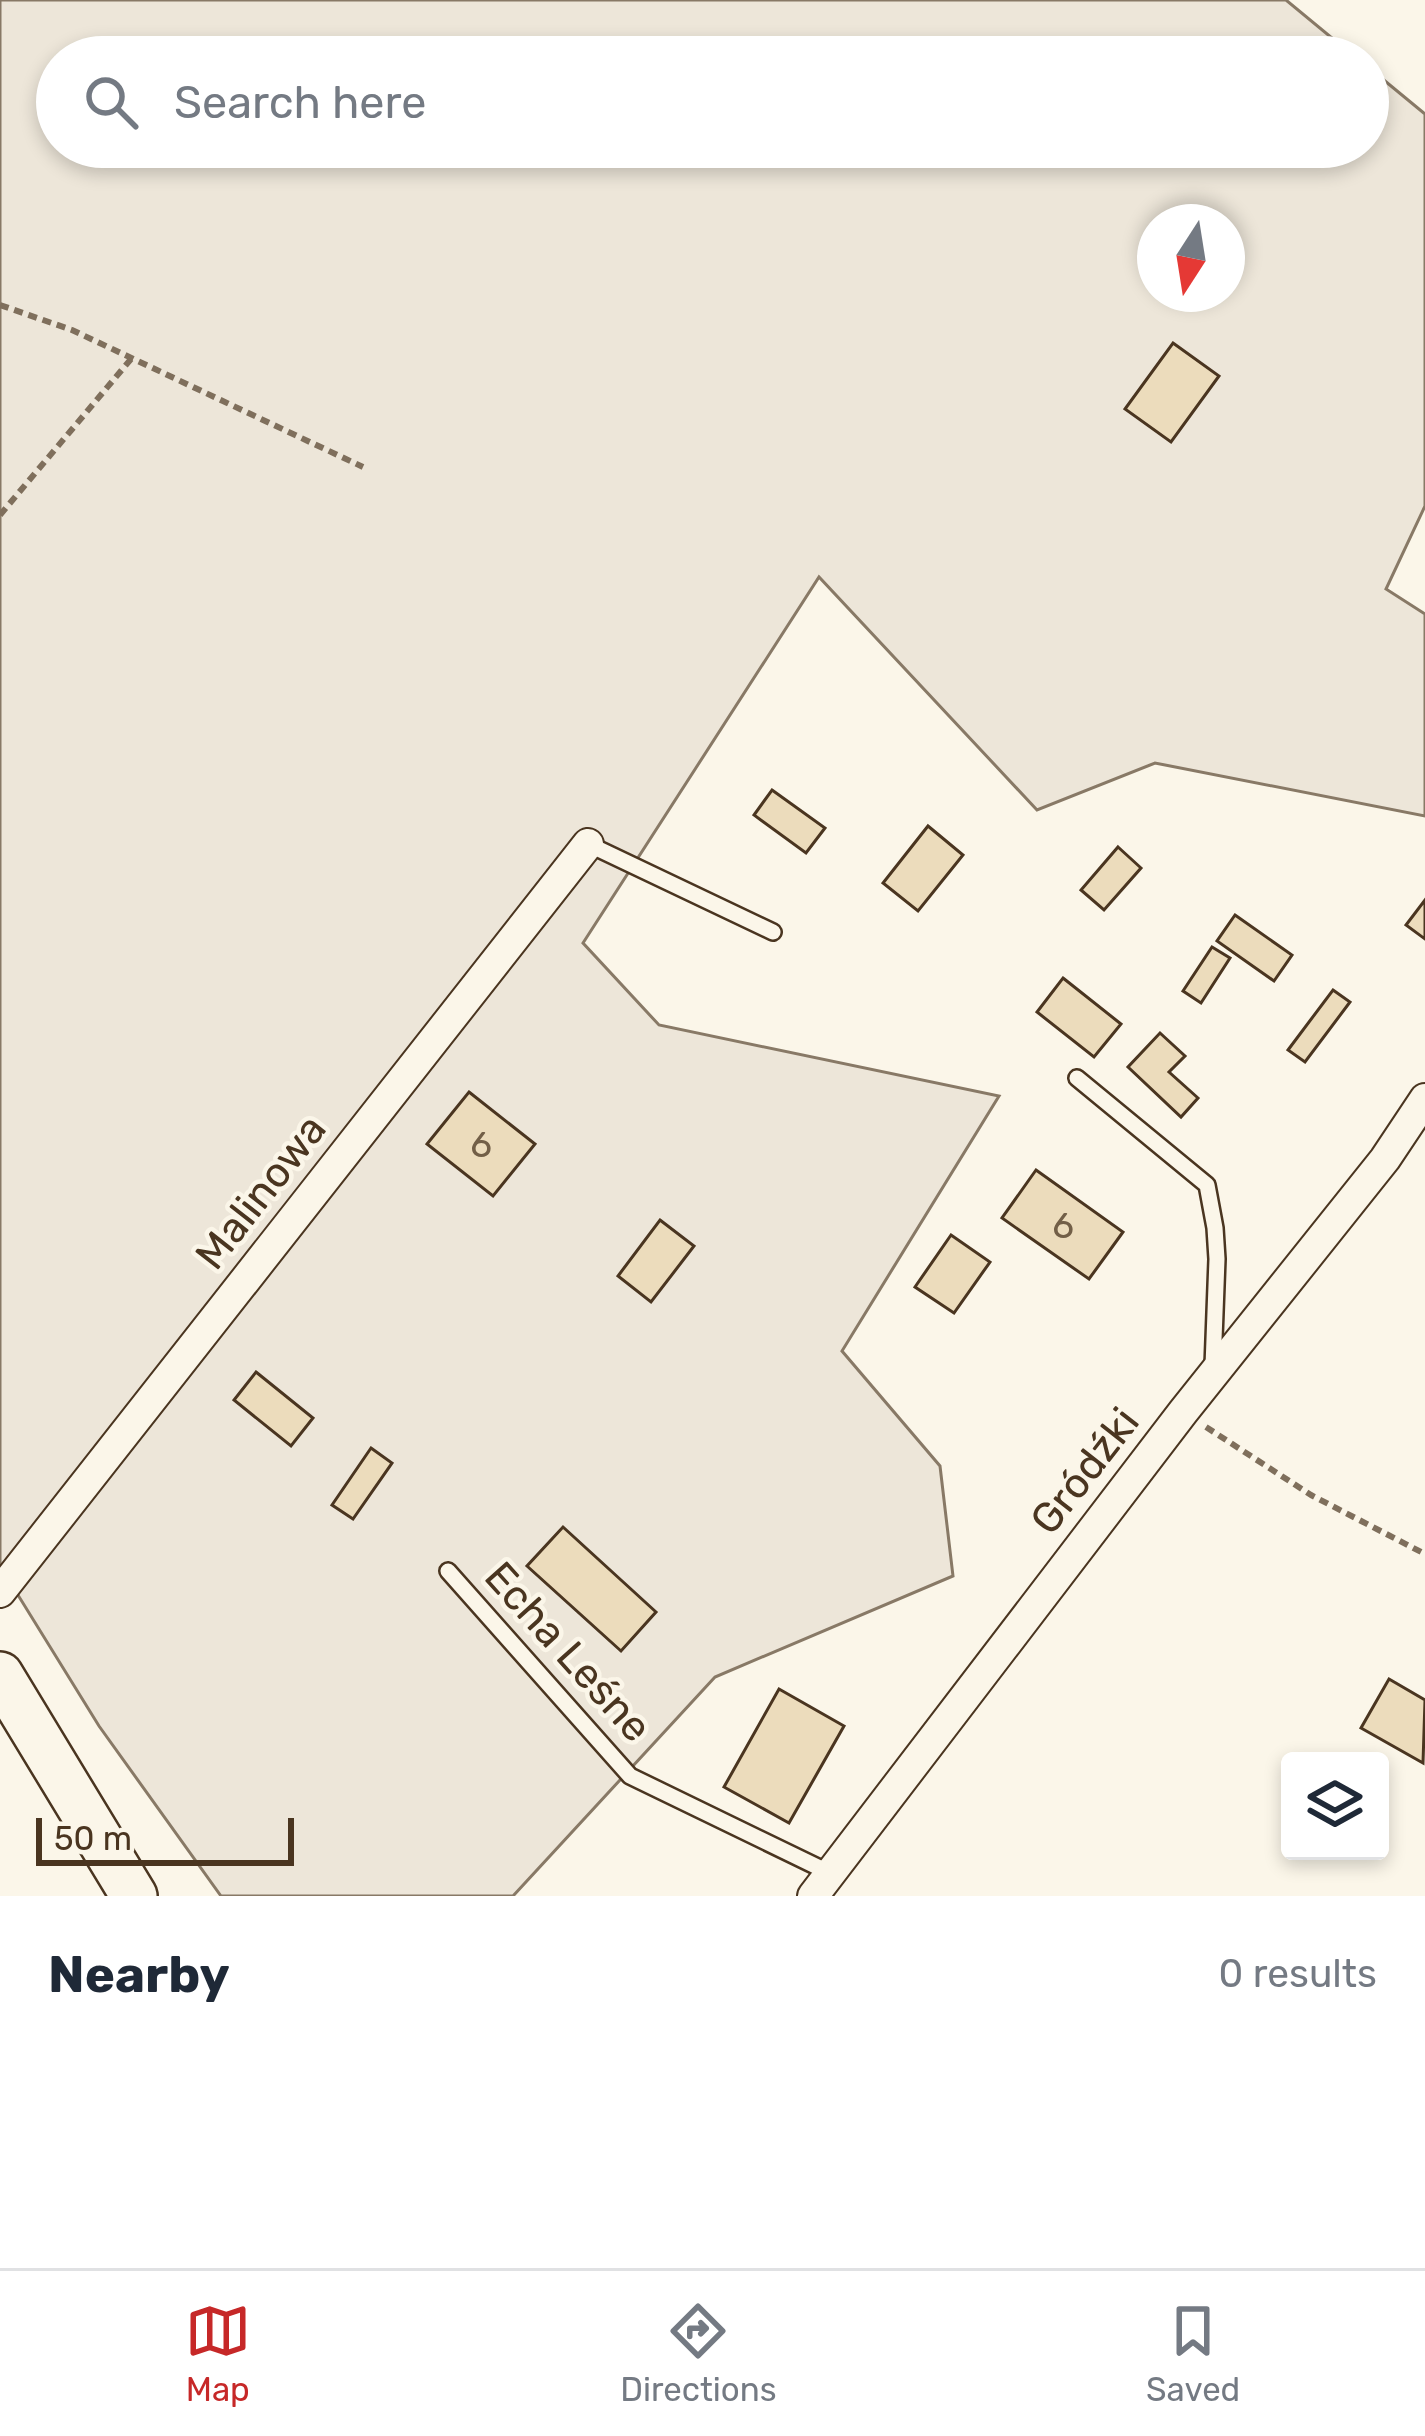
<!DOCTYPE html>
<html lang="en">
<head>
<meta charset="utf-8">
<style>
  :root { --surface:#fff; --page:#f2f2f3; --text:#1f2937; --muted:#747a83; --line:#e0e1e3; --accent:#c62828 }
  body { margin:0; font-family:Rubik,sans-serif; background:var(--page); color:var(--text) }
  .controls { position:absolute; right:36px; bottom:36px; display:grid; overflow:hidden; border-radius:12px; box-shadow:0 6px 18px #0003 }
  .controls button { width:108px; height:108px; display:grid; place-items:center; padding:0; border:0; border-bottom:3px solid var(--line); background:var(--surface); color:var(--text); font:60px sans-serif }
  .compass { position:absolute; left:1137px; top:204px; width:108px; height:108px; border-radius:50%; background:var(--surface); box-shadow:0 6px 18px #0003; rotate:192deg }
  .scale { position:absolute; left:36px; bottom:30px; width:258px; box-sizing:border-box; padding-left:12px; border:6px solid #4a3520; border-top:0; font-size:33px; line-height:42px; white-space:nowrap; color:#4a3520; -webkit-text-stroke:9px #fbf6e9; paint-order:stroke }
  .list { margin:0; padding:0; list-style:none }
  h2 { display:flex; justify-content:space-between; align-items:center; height:156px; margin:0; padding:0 48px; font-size:51px }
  h2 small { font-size:39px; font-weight:400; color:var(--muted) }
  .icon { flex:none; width:66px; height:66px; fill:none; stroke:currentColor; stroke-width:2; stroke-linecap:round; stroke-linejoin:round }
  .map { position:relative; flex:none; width:1425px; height:1896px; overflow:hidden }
  .search { position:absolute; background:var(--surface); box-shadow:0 6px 18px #0003; left:36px; right:36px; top:36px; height:132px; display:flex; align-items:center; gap:30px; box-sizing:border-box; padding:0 42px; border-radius:66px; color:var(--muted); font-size:45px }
  .sheet { height:372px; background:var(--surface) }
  nav { display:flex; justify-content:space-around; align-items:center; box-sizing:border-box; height:168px; border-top:3px solid var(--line); background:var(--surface); font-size:33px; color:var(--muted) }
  nav a { display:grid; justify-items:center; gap:6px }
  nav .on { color:var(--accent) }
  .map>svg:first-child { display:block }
  .green { fill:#ede6d9; stroke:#887966; stroke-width:3; fill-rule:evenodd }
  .building { fill:#ecdcbc; stroke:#4a3520; stroke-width:3 }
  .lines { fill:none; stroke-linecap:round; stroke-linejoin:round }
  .lane-casing { stroke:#4a3520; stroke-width:20 }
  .street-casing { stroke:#4a3520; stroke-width:34 }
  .secondary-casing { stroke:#4a3520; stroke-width:50 }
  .path { stroke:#7f6f5c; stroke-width:6; stroke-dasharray:9 6; stroke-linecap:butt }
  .lane { stroke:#fbf6e9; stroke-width:15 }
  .street { stroke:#fbf6e9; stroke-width:30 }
  .secondary { stroke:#fbf6e9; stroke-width:45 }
  .labels { text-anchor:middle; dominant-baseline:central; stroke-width:9; stroke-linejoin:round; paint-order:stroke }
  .number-label { font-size:36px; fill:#725f47 }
  .street-label { font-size:42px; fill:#4a3520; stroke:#fbf6e9 }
</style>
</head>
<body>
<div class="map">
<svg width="1425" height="1896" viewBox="0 0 1425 1896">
  <rect width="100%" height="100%" fill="#fbf6e9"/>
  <path class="green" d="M0,0h1286l69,57h-1298v90h1311v-80l57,47v392l-39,83 39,25v202l-270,-53 -118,47 -218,-233 -236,366 76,82 340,71 -157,255 98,115 13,110 -238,101 -202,219h-292l-122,-170 -99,-160zM1155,222h72v72h-72z"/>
  <g class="building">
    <polygon points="1173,343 1219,376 1171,442 1125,409"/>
    <polygon points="772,790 825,828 806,853 754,815"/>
    <polygon points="928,826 963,855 918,911 883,883"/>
    <polygon points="1118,847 1141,868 1104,910 1081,890"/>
    <polygon points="1425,900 1425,939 1406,925"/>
    <polygon points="1235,915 1292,955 1274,981 1217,941"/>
    <polygon points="1212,947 1230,958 1201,1003 1183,991"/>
    <polygon points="1063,978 1121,1024 1094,1057 1037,1012"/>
    <polygon points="1333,990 1350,1002 1305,1062 1288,1050"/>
    <polygon points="1160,1033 1185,1056 1169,1072 1198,1098 1181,1117 1128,1067"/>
    <polygon points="469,1092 535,1144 493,1196 427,1144"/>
    <polygon points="1036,1170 1123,1232 1089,1279 1002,1218"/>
    <polygon points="660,1220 694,1246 651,1302 618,1276"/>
    <polygon points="951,1235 990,1262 954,1313 915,1287"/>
    <polygon points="256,1372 313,1418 291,1446 234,1400"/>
    <polygon points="371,1448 392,1463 353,1519 332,1505"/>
    <polygon points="563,1527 656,1612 621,1651 527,1566"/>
    <polygon points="1389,1679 1425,1700 1423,1763 1361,1728"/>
    <polygon points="779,1689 844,1726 789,1823 724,1787"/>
  </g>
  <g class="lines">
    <g class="lane-casing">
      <g id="lane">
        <polyline points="588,844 773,932"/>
        <polyline points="1077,1078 1207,1185 1215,1228 1217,1259 1213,1366"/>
        <polyline points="448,1571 630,1776 830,1873"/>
      </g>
    </g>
    <g class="street-casing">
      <g id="street">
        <polyline points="0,1592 588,844"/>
        <polyline points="813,1896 1183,1412 1385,1159 1425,1099"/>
      </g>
    </g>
    <g class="secondary-casing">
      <polyline id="secondary" points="0,1675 134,1896"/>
    </g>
    <g class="path">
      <polyline points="0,305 72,330 363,467"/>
      <polyline points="0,515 131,359"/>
      <polyline points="1206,1427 1311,1495 1425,1554"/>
    </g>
    <use href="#lane" class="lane"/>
    <use href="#street" class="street"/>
    <use href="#secondary" class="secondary"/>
  </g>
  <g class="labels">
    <g class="number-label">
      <text x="481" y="1144">6</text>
      <text x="1063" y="1225">6</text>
    </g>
    <g class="street-label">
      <text transform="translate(261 1192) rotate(-52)">Malinowa</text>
      <text transform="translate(1085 1471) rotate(-52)">Gródźki</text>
      <text transform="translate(568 1652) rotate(48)">Echa Leśne</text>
    </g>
  </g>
</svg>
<div class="controls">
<button><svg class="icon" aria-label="layers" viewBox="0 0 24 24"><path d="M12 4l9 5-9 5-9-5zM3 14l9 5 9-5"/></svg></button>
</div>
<svg class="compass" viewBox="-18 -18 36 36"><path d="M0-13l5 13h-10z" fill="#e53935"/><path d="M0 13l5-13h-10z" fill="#747a83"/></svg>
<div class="scale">50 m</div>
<div class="search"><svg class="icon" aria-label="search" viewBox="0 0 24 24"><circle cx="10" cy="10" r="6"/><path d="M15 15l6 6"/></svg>Search here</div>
</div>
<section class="sheet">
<h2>Nearby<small>0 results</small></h2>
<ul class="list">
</ul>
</section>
<nav>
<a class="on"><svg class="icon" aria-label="map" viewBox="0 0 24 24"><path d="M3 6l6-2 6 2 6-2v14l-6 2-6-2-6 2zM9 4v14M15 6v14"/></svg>Map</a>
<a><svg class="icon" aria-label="directions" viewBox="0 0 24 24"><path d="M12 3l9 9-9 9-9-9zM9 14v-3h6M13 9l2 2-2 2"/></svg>Directions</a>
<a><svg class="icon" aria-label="saved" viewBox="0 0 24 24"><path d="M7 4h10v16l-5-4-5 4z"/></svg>Saved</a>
</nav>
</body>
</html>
